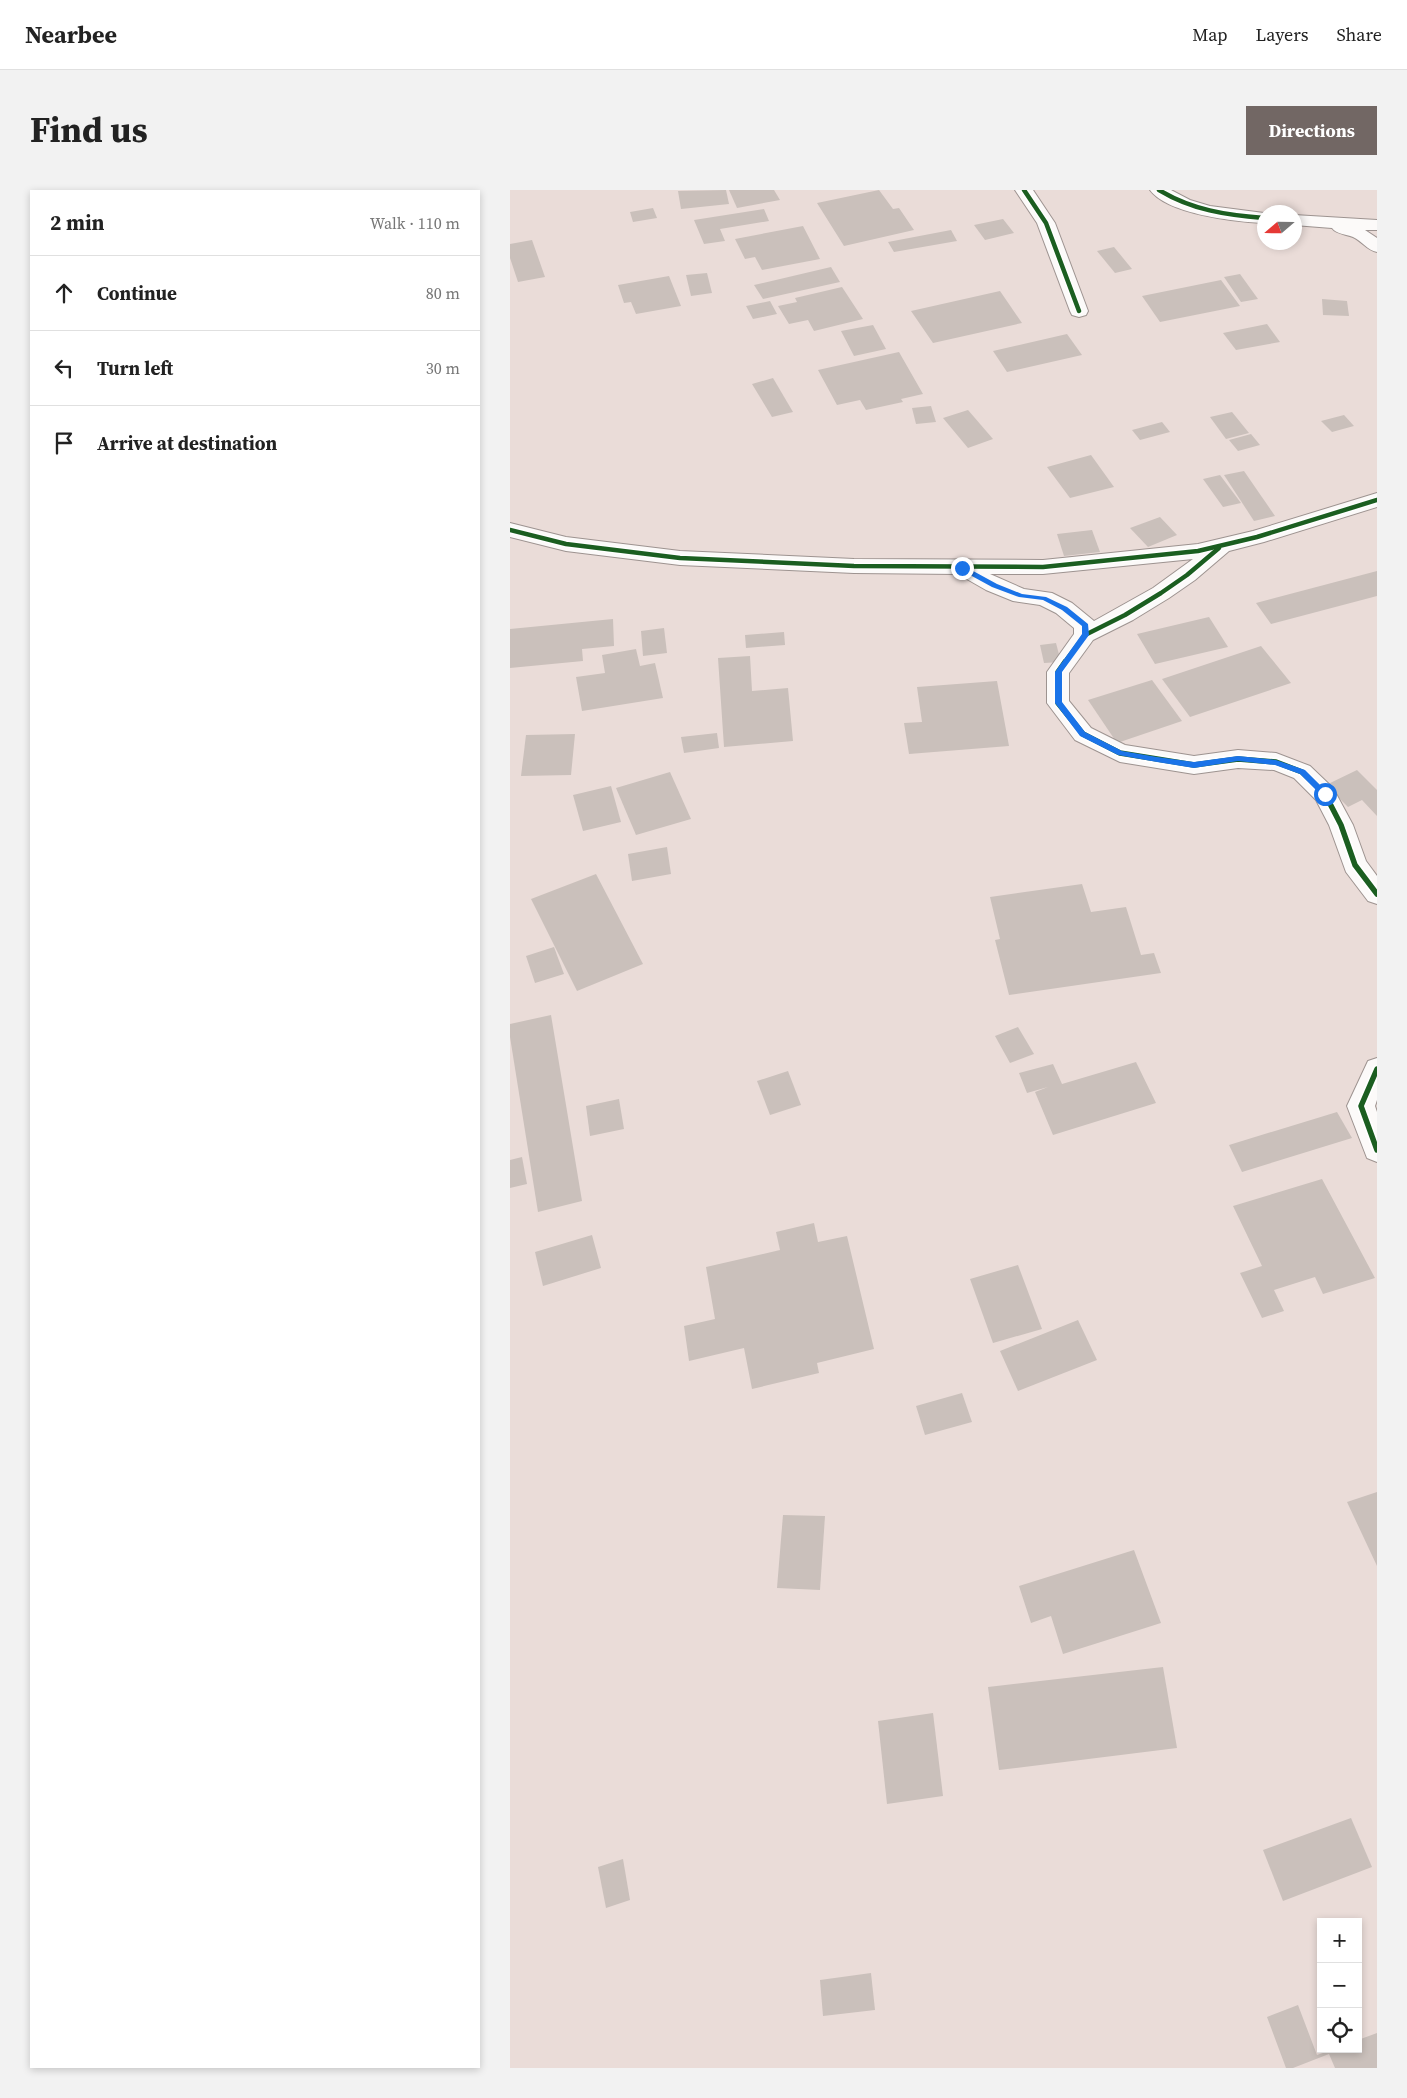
<!DOCTYPE html>
<html lang="en">
<head>
<meta charset="utf-8">
<style>
  :root { --surface:#fff; --page:#f2f2f2; --text:#222; --muted:#767676; --line:#e0e0e0; --accent:#726764 }
  body { margin:0; font-family:"Source Serif 4",serif; background:var(--page); color:var(--text) }
  .controls { position:absolute; right:15px; bottom:15px; display:grid; overflow:hidden; border-radius:0px; box-shadow:0 2px 8px #0003 }
  .controls button { width:45px; height:45px; display:grid; place-items:center; padding:0; border:0; border-bottom:1px solid var(--line); background:var(--surface); color:var(--text); font:25px sans-serif }
  .compass { position:absolute; left:747px; top:15px; width:45px; height:45px; border-radius:50%; background:var(--surface); box-shadow:0 2px 8px #0003; rotate:250deg }
  .stop { position:absolute; width:15px; height:15px; margin:-11px; border:4px solid #1a73e8; border-radius:50%; background:#fff }
  .stop.end { background:#1a73e8; border-color:#fff; box-shadow:0 1px 5px #0008 }
  .list { margin:0; padding:0; list-style:none }
  h2 { display:flex; justify-content:space-between; align-items:center; height:65px; margin:0; padding:0 20px; font-size:21px }
  h2 small { font-size:16px; font-weight:400; color:var(--muted) }
  .list li { display:grid; grid-template-columns:32px 1fr auto; gap:15px; align-items:center; box-sizing:border-box; height:75px; padding:0 20px; border-top:1px solid var(--line) }
  .list b { display:block; font-size:19px; white-space:nowrap }
  .list em { font-size:16px; font-style:normal; color:var(--muted) }
  .icon { flex:none; width:28px; height:28px; fill:none; stroke:currentColor; stroke-width:2; stroke-linecap:round; stroke-linejoin:round }
  .map { position:relative; flex:none; width:867px; height:1878px; overflow:hidden; border-radius:0px }
  header { display:flex; align-items:center; gap:30px; box-sizing:border-box; height:70px; padding:0 25px; background:var(--surface); border-bottom:1px solid var(--line) }
  header strong { font-size:24px }
  nav { display:flex; gap:28px; margin-inline-start:auto; font-size:18px }
  .intro { display:flex; align-items:center; justify-content:space-between; box-sizing:border-box; height:120px; padding:0 30px }
  h1 { margin:0; font-size:35px }
  .button { padding:12px 22px; border-radius:0px; background:var(--accent); color:#fff; font-size:18px; font-weight:700 }
  main { display:flex; gap:30px; padding:0 30px }
  aside { flex:1; background:var(--surface); border-radius:0px; box-shadow:0 2px 8px #0003 }
  .map>svg:first-child { display:block }
  .building { fill:#cac0bb }
  .lines { fill:none; stroke-linecap:round; stroke-linejoin:round }
  .minor-casing { stroke:#9d9390; stroke-width:2 }
  .minor { fill:#fcfaf9; fill-rule:evenodd }
  .cycleway-far1-casing { stroke:#fff; stroke-width:7 }
  .cycleway-casing { stroke:#fff; stroke-width:9 }
  .cycleway-far1 { stroke:#1b5e20; stroke-width:4.5 }
  .cycleway { stroke:#1b5e20; stroke-width:5.5 }
  .route { fill:#1a73e8 }
</style>
</head>
<body>
<header>
<strong>Nearbee</strong>
<nav><a>Map</a><a>Layers</a><a>Share</a></nav>
</header>
<div class="intro"><h1>Find us</h1><a class="button">Directions</a></div>
<main>
<aside>
<h2>2 min<small>Walk · 110 m</small></h2>
<ul class="list">
<li><svg class="icon" aria-label="ahead" viewBox="0 0 24 24"><path d="M12 20V5M6 11l6-6 6 6"/></svg><div><b>Continue</b></div><em>80 m</em></li>
<li><svg class="icon" aria-label="left" viewBox="0 0 24 24"><path d="M17 20v-9H6M10 6l-5 5 5 5"/></svg><div><b>Turn left</b></div><em>30 m</em></li>
<li><svg class="icon" aria-label="arrive" viewBox="0 0 24 24"><path d="M6 21V4h12l-3 4 3 4H6"/></svg><div><b>Arrive at destination</b></div></li>
</ul>
</aside>
<div class="map">
<svg width="867" height="1878" viewBox="0 0 867 1878">
  <rect width="100%" height="100%" fill="#eadcd8"/>
  <g class="building">
    <polygon points="216,0 219,14 171,19 168,1"/>
    <polygon points="219,0 264,0 270,10 227,18"/>
    <polygon points="369,0 383,19 389,18 404,40 334,56 307,13"/>
    <polygon points="143,18 147,28 123,32 120,22"/>
    <polygon points="254,19 259,31 210,39 215,51 194,54 184,30"/>
    <polygon points="493,29 504,43 475,50 464,35"/>
    <polygon points="293,36 310,69 252,80 245,67 235,69 225,49"/>
    <polygon points="441,40 447,51 384,62 378,52"/>
    <polygon points="22,50 35,87 8,92 0,68 0,54"/>
    <polygon points="604,57 622,79 605,83 587,61"/>
    <polygon points="321,77 330,92 253,109 244,95"/>
    <polygon points="197,83 202,103 181,106 176,85"/>
    <polygon points="730,84 748,109 731,112 714,87"/>
    <polygon points="159,86 171,116 126,124 121,112 114,113 108,95"/>
    <polygon points="711,90 730,116 650,132 632,106"/>
    <polygon points="332,97 353,129 304,141 298,130 279,134 268,116 287,112 285,108"/>
    <polygon points="490,101 512,133 423,153 401,121"/>
    <polygon points="812,109 837,111 839,126 813,125"/>
    <polygon points="260,111 267,124 243,129 236,116"/>
    <polygon points="757,134 770,152 726,160 713,143"/>
    <polygon points="363,135 376,159 344,166 331,141"/>
    <polygon points="557,144 572,165 497,182 483,161"/>
    <polygon points="389,162 413,204 391,209 393,212 356,220 350,210 327,215 308,180"/>
    <polygon points="263,188 283,222 262,227 242,194"/>
    <polygon points="421,216 426,232 406,234 402,218"/>
    <polygon points="458,220 483,249 458,258 433,228"/>
    <polygon points="722,222 739,243 716,249 700,227"/>
    <polygon points="834,225 844,236 822,242 811,231"/>
    <polygon points="652,232 660,242 630,250 622,240"/>
    <polygon points="741,244 750,255 728,261 719,250"/>
    <polygon points="581,265 604,297 560,308 537,277"/>
    <polygon points="734,281 765,326 744,331 714,285"/>
    <polygon points="710,285 731,313 713,317 693,289"/>
    <polygon points="650,327 667,345 638,357 620,338"/>
    <polygon points="582,340 590,362 554,366 547,344"/>
    <polygon points="867,381 867,406 761,434 746,413"/>
    <polygon points="699,427 718,457 645,474 627,444"/>
    <polygon points="103,429 104,456 72,459 73,471 0,478 0,439"/>
    <polygon points="154,438 157,463 133,466 131,441"/>
    <polygon points="274,442 275,455 236,458 235,445"/>
    <polygon points="546,453 551,472 534,473 530,455"/>
    <polygon points="751,456 781,493 680,527 652,489"/>
    <polygon points="126,459 130,476 145,473 153,508 72,521 66,487 95,483 92,465"/>
    <polygon points="240,466 242,501 278,498 283,551 214,557 208,468"/>
    <polygon points="642,490 672,531 607,553 578,510"/>
    <polygon points="487,491 499,556 399,564 394,533 412,532 407,497"/>
    <polygon points="207,543 209,558 174,563 171,547"/>
    <polygon points="65,544 61,585 11,586 16,545"/>
    <polygon points="847,580 867,600 867,626 852,610 838,617 816,595"/>
    <polygon points="160,582 181,629 126,645 106,598"/>
    <polygon points="101,596 111,632 73,641 63,605"/>
    <polygon points="157,657 161,684 122,691 118,664"/>
    <polygon points="86,684 133,774 67,801 21,709"/>
    <polygon points="572,694 581,722 616,717 631,765 644,763 651,783 499,805 485,750 490,749 480,707"/>
    <polygon points="44,757 54,784 25,793 16,766"/>
    <polygon points="41,825 72,1011 28,1022 0,847 0,834"/>
    <polygon points="508,837 524,864 500,873 485,846"/>
    <polygon points="626,872 646,913 543,945 525,902 538,897 517,903 509,883 543,874 552,894"/>
    <polygon points="278,881 291,915 260,925 247,891"/>
    <polygon points="109,909 114,939 80,946 76,916"/>
    <polygon points="827,922 842,948 732,982 719,955"/>
    <polygon points="12,967 17,994 0,998 0,970"/>
    <polygon points="812,989 865,1088 813,1104 805,1087 764,1100 774,1121 752,1128 730,1083 752,1076 723,1016"/>
    <polygon points="304,1033 308,1052 337,1046 364,1159 307,1173 309,1183 242,1199 234,1158 179,1171 174,1136 205,1129 196,1077 270,1060 266,1042"/>
    <polygon points="82,1045 91,1078 33,1096 25,1062"/>
    <polygon points="508,1075 532,1139 483,1153 460,1089"/>
    <polygon points="568,1130 587,1170 508,1201 490,1161"/>
    <polygon points="452,1203 462,1232 415,1245 406,1216"/>
    <polygon points="867,1302 867,1376 837,1312"/>
    <polygon points="273,1325 315,1326 310,1400 267,1398"/>
    <polygon points="624,1360 651,1433 553,1464 541,1426 521,1433 509,1396"/>
    <polygon points="653,1477 667,1558 489,1580 478,1497"/>
    <polygon points="423,1523 433,1606 377,1614 368,1531"/>
    <polygon points="841,1628 862,1677 773,1711 753,1660"/>
    <polygon points="113,1669 120,1710 96,1718 88,1677"/>
    <polygon points="361,1783 365,1820 313,1826 310,1790"/>
    <polygon points="788,1815 807,1865 824,1859 848,1859 848,1850 867,1843 867,1878 825,1878 819,1864 783,1878 776,1878 757,1827"/>
  </g>
  <g class="lines">
    <g class="minor-casing">
      <g id="minor">
        <polygon points="505,0 523,0 545,33 578,121 576,125 569,127 562,125 560,121 527,33"/>
        <path d="M640,0h21l19,10 20,6 54,7v10c-28,-1 -97,-9 -114,-33z"/>
        <path d="M784,25l83,5v10h-12l12,8v14c-10,-2 -15,-11 -24,-15 -7,-3 -17,-3 -21,-9l-38,-3z"/>
        <path d="M867,303v14l-113,35 -35,9 -34,29 -26,18 -36,22 -40,20 -24,33v28l22,27 34,17 69,11 44,-6 38,3 34,13 23,22 20,37 13,36 11,15v28l-9,-3 -22,-29 -17,-47 -13,-25 -22,-22 -20,-8 -36,-2 -44,6 -74,-12 -45,-22 -28,-37v-31l27,-38v-6l-18,-15 -16,-8 -27,-4 -27,-11 -28,-16 -104,-1 -174,-8 -114,-14 -56,-14v-14l56,14 114,14 174,8 189,1 155,-16 55,-13zM683,369l-40,29 -59,33 -22,-18 -20,-10 -28,-4 -34,-15h53z"/>
        <polygon points="867,868 867,910 865,916 867,922 867,972 857,968 837,916 858,871"/>
      </g>
    </g>
    <use href="#minor" class="minor"/>
    <g class="cycleway-far1-casing">
      <g id="cycleway-far1">
        <polyline points="514,0 536,33 569,121"/>
        <path d="M649,0c33,20 67,25 105,28"/>
        <polyline points="0,340 56,354 170,368 344,376 533,377 688,361 747,347 867,310"/>
        <polyline points="554,473 575,445 615,425 651,403 677,385 709,358"/>
      </g>
    </g>
    <g class="cycleway-casing">
      <g id="cycleway">
        <polyline points="555,472 548,482 548,513 573,544 610,563 684,575 728,569 766,572 792,582 815,604 831,635 845,675 867,704"/>
        <polyline points="867,879 851,916 867,960"/>
      </g>
    </g>
    <use href="#cycleway-far1" class="cycleway-far1"/>
    <use href="#cycleway" class="cycleway"/>
  </g>
  <polygon class="route" points="449,376 454,376 487,394 512,404 536,407 557,417 578,434 579,445 552,482 552,512 575,542 612,561 647,567 684,572 728,566 766,570 795,580 817,602 817,606 812,606 790,584 765,575 728,571 684,578 647,572 608,565 570,546 545,513 545,482 572,444 572,436 552,420 533,410 509,407 482,397 449,379"/>
</svg>
<div class="controls">
<button>+</button>
<button>−</button>
<button><svg class="icon" aria-label="locate" viewBox="0 0 24 24"><circle cx="12" cy="12" r="6"/><path d="M12 2v4M12 18v4M2 12h4M18 12h4"/></svg></button>
</div>
<svg class="compass" viewBox="-18 -18 36 36"><path d="M0-13l5 13h-10z" fill="#e53935"/><path d="M0 13l5-13h-10z" fill="#767676"/></svg>
<div class="stop" style="left:815px;top:604px"></div>
<div class="stop end" style="left:452px;top:378px"></div>
</div>
</main>
</body>
</html>
